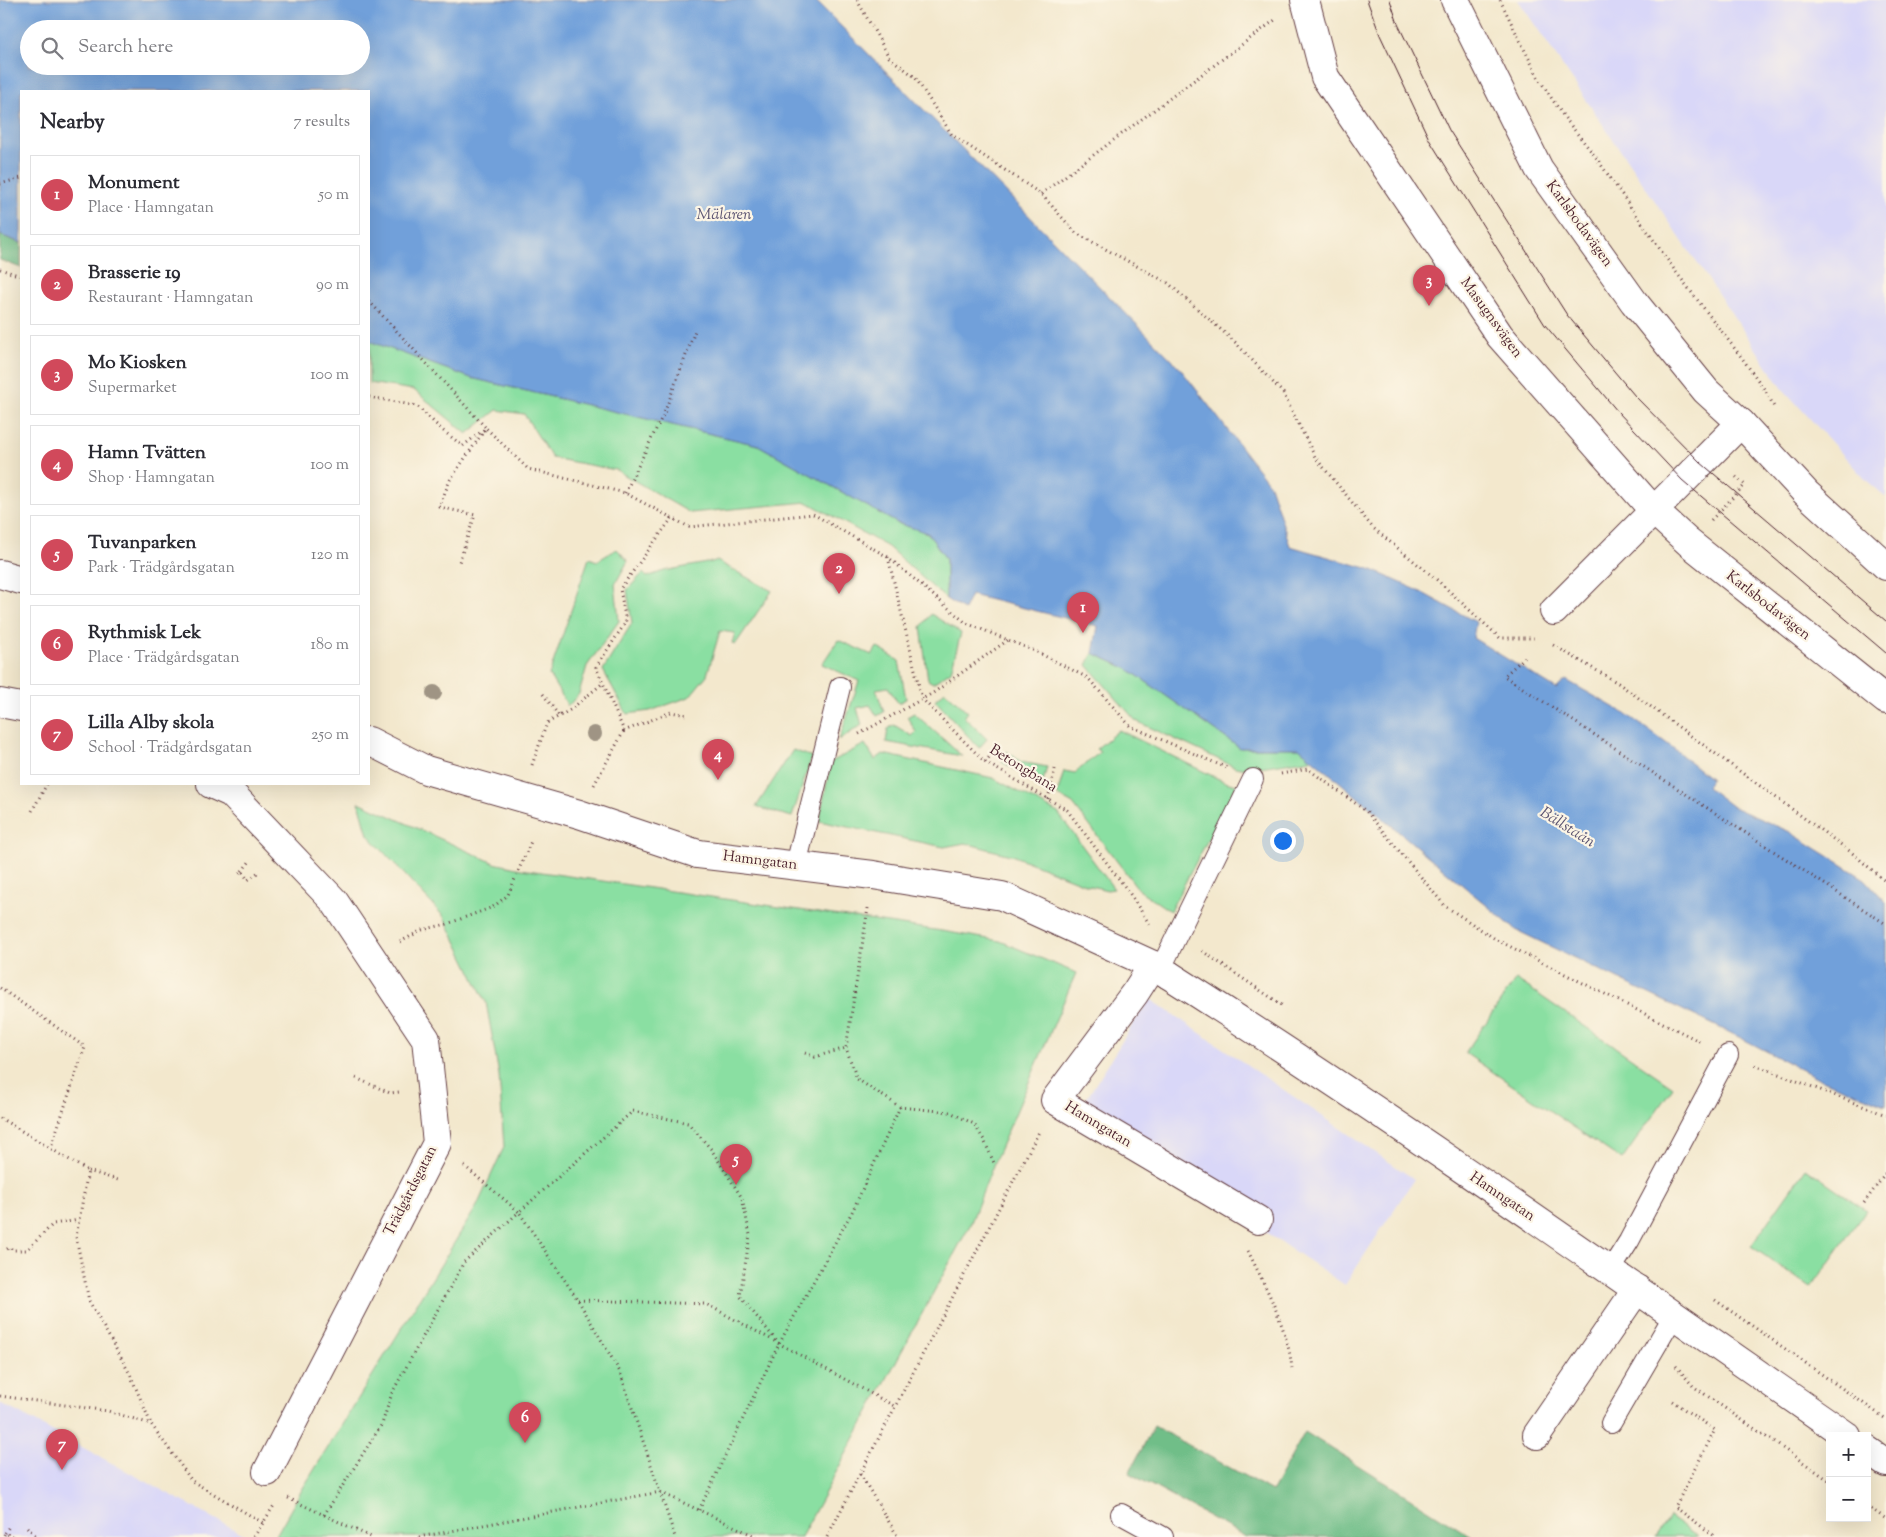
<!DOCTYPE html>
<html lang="en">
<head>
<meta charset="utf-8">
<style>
  :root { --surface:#fff; --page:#f7f7f7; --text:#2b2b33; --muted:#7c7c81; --line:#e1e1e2; --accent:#d1495b }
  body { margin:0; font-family:"Sorts Mill Goudy",serif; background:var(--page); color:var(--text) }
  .controls { position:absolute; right:15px; bottom:15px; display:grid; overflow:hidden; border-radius:0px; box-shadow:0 5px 20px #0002 }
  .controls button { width:45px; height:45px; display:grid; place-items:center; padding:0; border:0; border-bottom:1px solid var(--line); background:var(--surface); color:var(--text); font:25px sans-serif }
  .you { position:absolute; left:1282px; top:840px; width:18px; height:18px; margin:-12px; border:4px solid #fff; border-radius:50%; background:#1a73e8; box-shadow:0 0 0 8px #1a73e833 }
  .badge { display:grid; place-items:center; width:32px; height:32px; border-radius:50%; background:var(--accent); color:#fff; font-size:16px; font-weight:700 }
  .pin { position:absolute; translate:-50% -41px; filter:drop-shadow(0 1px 2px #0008) }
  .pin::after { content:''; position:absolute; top:26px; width:18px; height:15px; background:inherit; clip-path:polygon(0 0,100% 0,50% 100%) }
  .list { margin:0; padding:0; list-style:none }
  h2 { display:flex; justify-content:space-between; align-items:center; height:65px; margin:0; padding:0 20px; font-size:21px }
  h2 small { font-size:16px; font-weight:400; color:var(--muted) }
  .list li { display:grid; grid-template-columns:32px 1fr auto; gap:15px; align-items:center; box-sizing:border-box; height:80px; margin:0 10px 10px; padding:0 10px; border:1px solid var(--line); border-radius:0px }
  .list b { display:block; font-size:19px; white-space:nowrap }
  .list p { margin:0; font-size:16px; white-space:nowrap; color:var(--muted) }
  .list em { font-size:16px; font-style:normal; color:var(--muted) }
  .icon { flex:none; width:28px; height:28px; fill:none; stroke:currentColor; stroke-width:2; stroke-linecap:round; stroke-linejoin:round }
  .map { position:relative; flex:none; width:1886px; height:1537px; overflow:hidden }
  .search { position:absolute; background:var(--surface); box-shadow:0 5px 20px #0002; left:20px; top:20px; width:350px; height:55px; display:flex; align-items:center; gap:12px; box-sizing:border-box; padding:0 18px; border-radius:28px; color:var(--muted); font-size:19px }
  .panel { position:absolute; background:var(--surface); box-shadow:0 5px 20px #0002; left:20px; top:90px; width:350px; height:695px; border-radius:0px }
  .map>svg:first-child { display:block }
  .built { fill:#d9d7f8 }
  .green { fill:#8adfa2; stroke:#6a7f66 }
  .forest { fill:#6fbe88; stroke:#5c6e5a }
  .water { fill:#71a0da; stroke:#5e6082; fill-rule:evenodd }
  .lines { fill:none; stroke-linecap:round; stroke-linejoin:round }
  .service-casing { stroke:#633d43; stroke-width:22 }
  .minor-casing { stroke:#633d43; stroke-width:30 }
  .tertiary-casing { stroke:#633d43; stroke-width:30 }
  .path { stroke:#633d43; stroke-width:3; stroke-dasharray:1 4; stroke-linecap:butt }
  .service { stroke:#fff; stroke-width:20 }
  .minor { stroke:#fff; stroke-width:28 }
  .tertiary { stroke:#fff; stroke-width:28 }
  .tram { stroke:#4a1f2b; stroke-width:1 }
  .tree { fill:#9f9484 }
  .labels { text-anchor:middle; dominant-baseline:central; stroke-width:4.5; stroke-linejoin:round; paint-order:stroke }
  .street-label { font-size:15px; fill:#4a1f2b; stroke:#fcf5e5 }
  .water-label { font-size:16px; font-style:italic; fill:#5a5371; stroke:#fcf5e5 }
</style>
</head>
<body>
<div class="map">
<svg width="1886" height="1537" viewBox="0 0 1886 1537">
  <rect width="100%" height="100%" fill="#fcf5e5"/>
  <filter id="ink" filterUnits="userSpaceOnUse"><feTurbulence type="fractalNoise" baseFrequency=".02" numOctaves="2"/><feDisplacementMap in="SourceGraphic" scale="10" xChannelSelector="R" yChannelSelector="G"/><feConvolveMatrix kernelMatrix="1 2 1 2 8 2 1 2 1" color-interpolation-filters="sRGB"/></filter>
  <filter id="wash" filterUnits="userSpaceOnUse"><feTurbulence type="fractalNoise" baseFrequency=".0096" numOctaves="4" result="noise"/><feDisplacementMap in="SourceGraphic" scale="20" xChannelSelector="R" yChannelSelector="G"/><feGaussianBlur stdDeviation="1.12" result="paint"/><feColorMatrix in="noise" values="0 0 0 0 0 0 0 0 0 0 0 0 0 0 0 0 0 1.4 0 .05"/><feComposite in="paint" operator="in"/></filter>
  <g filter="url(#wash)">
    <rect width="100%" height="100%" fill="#f3e8cd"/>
    <g class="built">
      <polygon points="1518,0 1886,0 1886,497 1865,479 1783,389"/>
      <polygon points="1149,998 1414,1179 1345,1285 1080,1109"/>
      <polygon points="0,1403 249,1537 0,1537"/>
    </g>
    <g class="green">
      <polygon points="369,341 471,378 758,445 897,523 928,533 946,559 946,599 888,547 807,502 690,513 616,470 552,458 524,414 497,410 467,434 414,390 369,383"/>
      <polygon points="617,549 628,561 615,584 619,621 587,666 579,694 568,706 549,675 589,558 597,561"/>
      <polygon points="717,561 772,591 735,645 732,643 735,633 720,631 707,675 689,697 650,711 627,714 603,670 632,623 627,590 643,573 647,577 664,571"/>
      <polygon points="931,614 961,633 951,671 933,683 928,680 921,627"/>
      <polygon points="838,640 872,655 877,647 899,661 906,699 898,703 888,687 876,689 884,712 877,716 870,705 857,708 862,725 839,740 859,681 822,664"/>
      <polygon points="1093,653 1128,669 1240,748 1299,748 1312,759 1247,769 1235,767 1136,721 1087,665"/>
      <polygon points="945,691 968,712 964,717 987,739 979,748 935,700"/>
      <polygon points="914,713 962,756 886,742 888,729 894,725 912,736 916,732 907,717"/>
      <polygon points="1119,730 1225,782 1237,785 1170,911 1139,890 1073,804 1057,795 1064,771 1075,773 1100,752 1096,749"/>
      <polygon points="865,744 875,760 883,754 993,778 1058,813 1114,889 1107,890 1087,885 1014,856 965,843 944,847 819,821 831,762"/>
      <polygon points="793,750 812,757 792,817 756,807"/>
      <polygon points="1007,751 1021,762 1047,767 1042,785 1002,762"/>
      <polygon points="359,802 494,863 521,869 942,931 1000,941 1076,973 994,1163 970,1225 801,1537 275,1537 303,1488 477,1206 504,1147 499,1075 486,1002 444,917 368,835"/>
      <polygon points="1516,979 1673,1087 1622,1160 1465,1053"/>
      <polygon points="1806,1168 1866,1210 1811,1288 1751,1246"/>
      <polygon points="1669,1516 1699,1537 1655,1537"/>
    </g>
    <g class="forest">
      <polygon points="0,235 21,243 21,268 0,260"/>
      <polygon points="1154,1426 1272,1491 1305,1432 1472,1537 1246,1537 1129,1473"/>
    </g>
    <path class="water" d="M0,0h815l364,367 91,118 20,61 80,23 47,21 59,32 -3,16 83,51 10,-9 63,36 44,32 38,31 -4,8 26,20 55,24 77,48 21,23v203l-66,-26 -79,-41 -225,-108 -217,-182h-59l-112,-79 -35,-16 5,-27 -127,-31 -7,15 -18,-11v-40l-18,-26 -31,-10 -139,-78 -287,-67 -102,-37v-250h-348v152l-21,-8zM29,29h332v37h-332z"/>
  </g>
  <g filter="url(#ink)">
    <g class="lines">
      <g class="service-casing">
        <g id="service">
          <polyline points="796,865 840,687"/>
          <polyline points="1160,970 1253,779"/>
          <polyline points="1610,1271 1629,1241 1728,1055"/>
          <polyline points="1611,1423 1674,1315"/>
          <polyline points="1121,1514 1163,1537"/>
        </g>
      </g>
      <g class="minor-casing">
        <g id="minor">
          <polyline points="1305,0 1325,77 1500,336 1653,510 1688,542 1886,700"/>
          <polyline points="1554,611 1741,423"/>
          <polyline points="0,703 21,707"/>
          <polyline points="211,784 231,793 334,901 426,1039 437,1143 267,1472"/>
          <polyline points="698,854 873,875 1002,896 1153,965 1169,975"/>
          <polyline points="1153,965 1135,993 1055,1100 1258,1220"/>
          <polyline points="1537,1435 1637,1289"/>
        </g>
      </g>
      <g class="tertiary-casing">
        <g id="tertiary">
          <polyline points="1455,0 1539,169 1634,302 1706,391 1741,423 1806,493 1886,566"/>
          <polyline points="0,574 21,580"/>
          <polyline points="369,741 426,770 579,814 698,854"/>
          <path d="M1169,975c230,146 454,305 678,461"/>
          <polyline points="1867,1450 1886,1463"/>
        </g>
      </g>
      <g class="path">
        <polyline points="857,0 889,57 915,77 952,135 1041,194 1076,233 1168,283 1236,343 1283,393 1315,457 1373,528 1436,579 1500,638 1534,638"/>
        <polyline points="1500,0 1539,79 1564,117 1595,156 1676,272 1742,358 1767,393 1775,409"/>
        <polyline points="0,184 21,178"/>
        <polyline points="1041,194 1275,20"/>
        <polyline points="0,269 21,276"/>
        <polyline points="369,301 486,428 450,480 439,507 475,515 459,562"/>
        <polyline points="369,397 417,406 442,430 463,446 486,428 528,469 625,493 689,527 813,514 888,557 966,623 1035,651 1088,678 1130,726 1227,768"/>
        <polyline points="625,493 665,411 695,331"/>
        <polyline points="672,518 620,589 626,622 596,667 624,731 671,712 687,715"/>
        <polyline points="1711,520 1745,485 1734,475"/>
        <polyline points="888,557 922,699 985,762 1067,810 1128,891 1150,925"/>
        <polyline points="1553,645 1618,683 1851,852 1886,882"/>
        <polyline points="1525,657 1504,676 1886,924"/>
        <polyline points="543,694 559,716"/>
        <polyline points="859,734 933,693 1008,640"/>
        <polyline points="985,762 1000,745"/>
        <polyline points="532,765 547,723 570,710 603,683"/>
        <polyline points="1281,774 1308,769 1366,811 1445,906 1497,940 1701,1042"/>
        <polyline points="594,785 624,731"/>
        <polyline points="1048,799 1055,769"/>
        <polyline points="32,811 47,784"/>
        <polyline points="242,871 250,861"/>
        <polyline points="239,873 242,871 248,880 260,871"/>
        <polyline points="868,908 846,1048 857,1079 900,1107 950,1112 974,1124 984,1140 994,1163"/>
        <polyline points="400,942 422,930 447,924 493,907 508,895 532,839"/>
        <polyline points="1202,951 1282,1005"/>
        <polyline points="0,988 85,1047 51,1147"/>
        <polyline points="805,1053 815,1057 846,1048"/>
        <polyline points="1755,1065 1886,1115"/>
        <polyline points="356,1078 390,1093 399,1092"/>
        <polyline points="0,1118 88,1171 76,1237 89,1301 130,1374 151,1424"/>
        <polyline points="88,1171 118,1180"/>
        <polyline points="1864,1203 1886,1173"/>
        <polyline points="7,1249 10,1247 12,1250 27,1250 53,1224 79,1220"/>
        <path d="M1248,1251c18,37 39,75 44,117"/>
        <polyline points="578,1300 706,1304 896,1407"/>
        <polyline points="1715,1300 1886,1419"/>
        <polyline points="1676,1366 1693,1386 1830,1481"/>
        <polyline points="0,1396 108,1411 151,1424 192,1481 263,1523"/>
        <polyline points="1672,1401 1715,1430 1675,1507 1716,1537"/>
        <polyline points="860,1474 898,1537"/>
        <polyline points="288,1498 371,1537"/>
        <polyline points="1867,1506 1886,1519"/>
        <polyline points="699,1510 779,1344 852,1212 900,1107"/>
        <polyline points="324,1515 382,1424 392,1393 464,1262 519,1212 462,1164"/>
        <polyline points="27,1527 37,1537"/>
        <polyline points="5,1533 10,1525"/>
        <polyline points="4,1535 5,1533 13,1537"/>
        <polyline points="254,1537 275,1504"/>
        <polyline points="419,1537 660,1492 675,1537"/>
        <polyline points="757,1537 660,1492 620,1372 578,1300 519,1212 633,1111 688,1123 711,1149 742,1198 750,1235 740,1296 779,1344"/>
        <polyline points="827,1537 1040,1130"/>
      </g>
      <use href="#service" class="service"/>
      <use href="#minor" class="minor"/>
      <use href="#tertiary" class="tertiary"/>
      <g class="tram">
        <polyline points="1367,0 1380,35 1430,141 1545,325 1618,412 1682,480 1886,653"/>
        <polyline points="1390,0 1398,24 1449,130 1567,315 1635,396 1700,462 1886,621"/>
      </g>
    </g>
    <g class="tree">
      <circle cx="434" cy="693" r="8"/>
      <circle cx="594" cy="734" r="8"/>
    </g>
  </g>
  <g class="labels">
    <g class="street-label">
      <text transform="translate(1579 224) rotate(54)">Karlsbodavägen</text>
      <text transform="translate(1491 318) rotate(54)">Masugnsvägen</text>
      <text transform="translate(1768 606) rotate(38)">Karlsbodavägen</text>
      <text transform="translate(1023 769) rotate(32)">Betongbana</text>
      <text transform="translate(760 861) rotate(7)">Hamngatan</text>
      <text transform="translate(1098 1125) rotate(31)">Hamngatan</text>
      <text transform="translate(411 1191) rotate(-63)">Trädgårdsgatan</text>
      <text transform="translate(1502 1197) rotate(34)">Hamngatan</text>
    </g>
    <g class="water-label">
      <text x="724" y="215">Mälaren</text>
      <text transform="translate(1567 828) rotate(32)">Bällstaån</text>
    </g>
  </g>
</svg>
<div class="controls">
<button>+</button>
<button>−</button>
</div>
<div class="you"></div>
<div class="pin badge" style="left:1083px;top:633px">1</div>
<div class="pin badge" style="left:839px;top:594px">2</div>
<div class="pin badge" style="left:1429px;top:306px">3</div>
<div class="pin badge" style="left:718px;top:780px">4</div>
<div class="pin badge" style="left:736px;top:1185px">5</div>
<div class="pin badge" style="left:525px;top:1443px">6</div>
<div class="pin badge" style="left:62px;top:1470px">7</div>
<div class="search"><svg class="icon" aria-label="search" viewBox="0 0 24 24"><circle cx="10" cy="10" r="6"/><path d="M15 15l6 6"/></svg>Search here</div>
<section class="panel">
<h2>Nearby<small>7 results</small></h2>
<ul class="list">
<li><span class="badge">1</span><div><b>Monument</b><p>Place · Hamngatan</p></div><em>50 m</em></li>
<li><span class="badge">2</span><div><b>Brasserie 19</b><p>Restaurant · Hamngatan</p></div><em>90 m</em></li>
<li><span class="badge">3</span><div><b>Mo Kiosken</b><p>Supermarket</p></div><em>100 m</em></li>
<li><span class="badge">4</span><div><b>Hamn Tvätten</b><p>Shop · Hamngatan</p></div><em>100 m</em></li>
<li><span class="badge">5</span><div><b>Tuvanparken</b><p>Park · Trädgårdsgatan</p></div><em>120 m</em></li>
<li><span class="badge">6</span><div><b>Rythmisk Lek</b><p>Place · Trädgårdsgatan</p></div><em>180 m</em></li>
<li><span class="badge">7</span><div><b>Lilla Alby skola</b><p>School · Trädgårdsgatan</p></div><em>250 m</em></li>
</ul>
</section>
</div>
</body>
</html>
